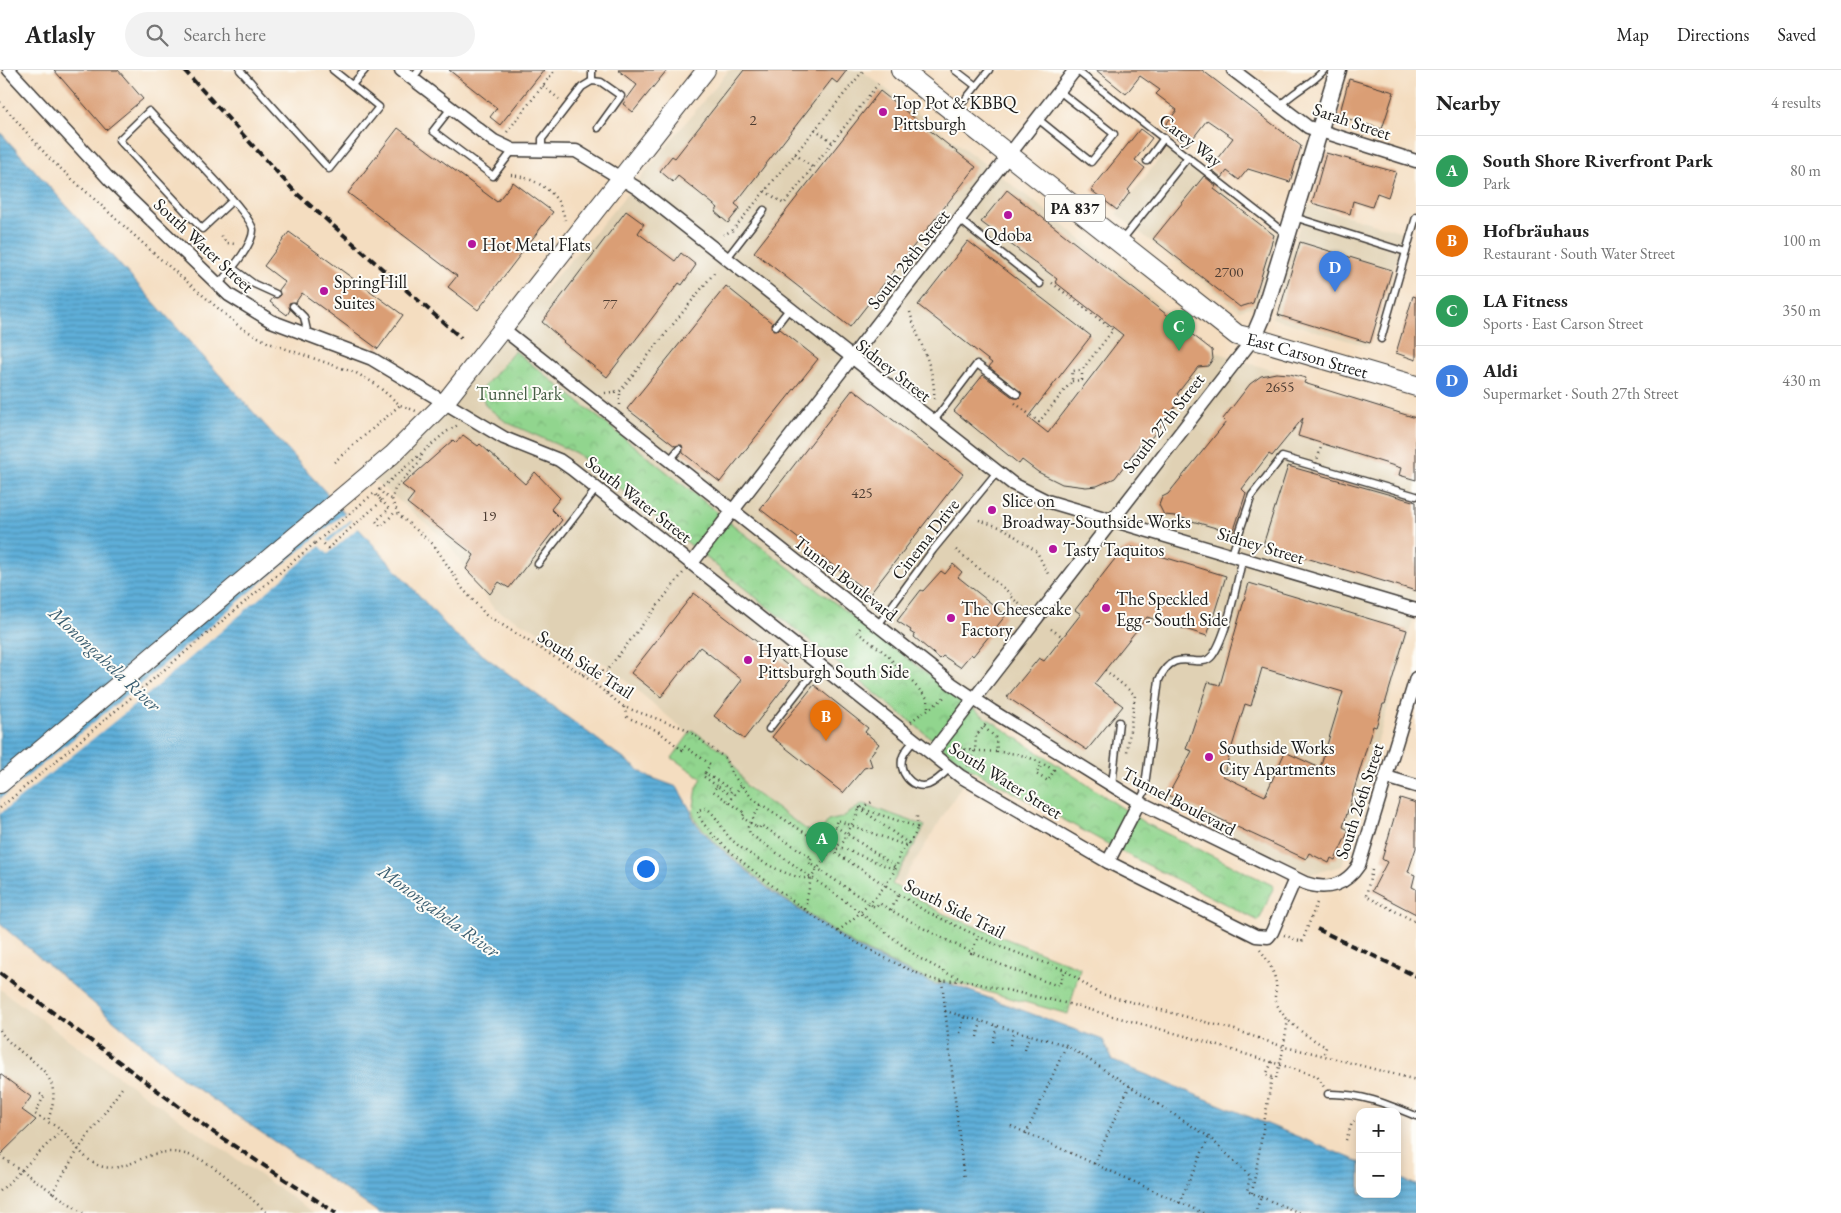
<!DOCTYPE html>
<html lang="en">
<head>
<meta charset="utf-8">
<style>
  :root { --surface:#fff; --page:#f2f2f2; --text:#222; --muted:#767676; --line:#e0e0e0; --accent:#b5179e }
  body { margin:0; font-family:"EB Garamond",serif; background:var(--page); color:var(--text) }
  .controls { position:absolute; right:15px; bottom:15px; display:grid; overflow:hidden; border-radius:10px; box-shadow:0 2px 12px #0003 }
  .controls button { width:45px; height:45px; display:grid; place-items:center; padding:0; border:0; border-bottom:1px solid var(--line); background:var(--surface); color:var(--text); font:25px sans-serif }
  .you { position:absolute; left:645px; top:798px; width:18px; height:18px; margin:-12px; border:4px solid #fff; border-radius:50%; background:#1a73e8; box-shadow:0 0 0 8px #1a73e833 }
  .badge { display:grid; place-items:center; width:32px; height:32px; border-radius:50%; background:var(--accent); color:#fff; font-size:16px; font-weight:700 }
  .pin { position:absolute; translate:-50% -41px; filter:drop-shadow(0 1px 2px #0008) }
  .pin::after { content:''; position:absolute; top:26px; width:18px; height:15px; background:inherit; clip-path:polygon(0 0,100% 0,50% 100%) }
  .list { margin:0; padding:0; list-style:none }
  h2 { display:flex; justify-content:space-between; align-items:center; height:65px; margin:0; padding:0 20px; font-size:21px }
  h2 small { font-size:16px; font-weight:400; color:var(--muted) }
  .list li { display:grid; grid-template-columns:32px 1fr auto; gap:15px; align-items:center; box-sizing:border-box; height:70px; padding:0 20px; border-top:1px solid var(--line) }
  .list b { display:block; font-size:19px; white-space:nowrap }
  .list p { margin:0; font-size:16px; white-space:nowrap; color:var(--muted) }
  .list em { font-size:16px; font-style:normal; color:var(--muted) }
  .icon { flex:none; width:28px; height:28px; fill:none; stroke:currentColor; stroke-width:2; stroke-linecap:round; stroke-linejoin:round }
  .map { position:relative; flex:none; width:1416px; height:1143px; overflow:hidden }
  header { display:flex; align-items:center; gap:30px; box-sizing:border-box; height:70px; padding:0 25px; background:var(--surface); border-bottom:1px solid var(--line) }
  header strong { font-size:24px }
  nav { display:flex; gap:28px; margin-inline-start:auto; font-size:18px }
  .search { width:350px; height:45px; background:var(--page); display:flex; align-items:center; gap:12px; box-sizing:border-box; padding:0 18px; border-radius:28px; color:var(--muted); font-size:19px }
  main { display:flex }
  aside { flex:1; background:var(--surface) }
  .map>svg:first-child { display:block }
  .built { fill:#e0d1b4 }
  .park { fill:url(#park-crowns); stroke:#567855 }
  .water { fill:url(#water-rules); stroke:#3d667a }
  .pier { fill:#f4ddc0 }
  .building { fill:#da9e74; fill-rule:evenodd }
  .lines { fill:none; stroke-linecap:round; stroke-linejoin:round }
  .service-casing { stroke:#3c3935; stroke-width:9 }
  .minor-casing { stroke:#3c3935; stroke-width:15 }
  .tertiary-casing { stroke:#3c3935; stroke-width:19 }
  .secondary-casing { stroke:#3c3935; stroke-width:20 }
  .primary-casing { stroke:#3c3935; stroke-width:22 }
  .path { stroke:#3c3935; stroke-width:2.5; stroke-dasharray:1 4; stroke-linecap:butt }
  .service { stroke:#fff; stroke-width:6 }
  .minor { stroke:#fff; stroke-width:12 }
  .tertiary { stroke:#fff; stroke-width:16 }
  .secondary { stroke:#fff; stroke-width:18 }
  .primary { stroke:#fff; stroke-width:20 }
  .rail { stroke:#1c1c1c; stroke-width:4; stroke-dasharray:8 4; stroke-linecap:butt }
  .path-bridge { stroke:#3c3935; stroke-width:2.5; stroke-dasharray:1 4; stroke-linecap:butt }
  .poi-dot { fill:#b5179e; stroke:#fdfcf7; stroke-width:2 }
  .labels { text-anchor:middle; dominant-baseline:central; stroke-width:4; stroke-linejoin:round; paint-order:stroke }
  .number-label { font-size:15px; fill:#4c3c32 }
  .shield { fill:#fdfcf7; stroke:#605f5e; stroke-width:1 }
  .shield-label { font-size:16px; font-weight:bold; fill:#1c1c1c }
  .poi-label { font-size:18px; fill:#1c1c1c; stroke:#fdfcf7; text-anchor:start }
  .street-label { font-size:18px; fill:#1c1c1c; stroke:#fdfcf7 }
  .park-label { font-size:18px; fill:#455d44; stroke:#fdfcf7 }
  .water-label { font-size:19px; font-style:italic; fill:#3a5e71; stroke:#fdfcf7 }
</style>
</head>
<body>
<header>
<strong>Atlasly</strong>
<div class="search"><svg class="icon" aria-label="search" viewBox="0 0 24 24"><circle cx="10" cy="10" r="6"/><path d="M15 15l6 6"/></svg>Search here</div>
<nav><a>Map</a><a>Directions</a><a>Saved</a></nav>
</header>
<main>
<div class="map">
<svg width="1416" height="1143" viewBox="0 0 1416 1143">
  <defs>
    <pattern id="park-crowns" width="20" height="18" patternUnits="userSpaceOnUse" patternTransform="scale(1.25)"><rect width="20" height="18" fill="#91d58e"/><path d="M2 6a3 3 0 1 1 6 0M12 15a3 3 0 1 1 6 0" fill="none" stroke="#7cb67a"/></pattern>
    <pattern id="water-rules" width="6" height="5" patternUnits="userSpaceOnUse" patternTransform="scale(1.25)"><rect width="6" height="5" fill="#5eafd9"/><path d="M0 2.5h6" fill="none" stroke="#4d8eaf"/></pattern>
  </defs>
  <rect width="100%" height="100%" fill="#fdfcf7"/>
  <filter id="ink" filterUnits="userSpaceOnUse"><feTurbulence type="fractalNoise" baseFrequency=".02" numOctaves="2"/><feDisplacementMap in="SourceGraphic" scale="10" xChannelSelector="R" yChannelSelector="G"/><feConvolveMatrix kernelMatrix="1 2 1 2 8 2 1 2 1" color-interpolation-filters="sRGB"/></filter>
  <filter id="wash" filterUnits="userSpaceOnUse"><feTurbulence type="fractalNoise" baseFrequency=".0096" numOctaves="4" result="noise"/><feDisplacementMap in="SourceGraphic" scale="20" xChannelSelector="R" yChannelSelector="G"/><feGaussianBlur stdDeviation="1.12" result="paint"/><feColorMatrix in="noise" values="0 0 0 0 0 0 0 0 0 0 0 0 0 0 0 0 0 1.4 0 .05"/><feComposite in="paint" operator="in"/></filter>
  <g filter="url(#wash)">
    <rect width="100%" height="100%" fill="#f4ddc0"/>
    <g class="built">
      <polygon points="729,0 861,0 1044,139 1216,282 1416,347 1416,539 1342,796 1311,804 1111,705 1008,640 900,816 777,740 609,596 494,539 445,469 375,411 427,349 445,332 593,165"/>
      <polygon points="1167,79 1277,164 1255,236 1239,240 1116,144"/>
      <polygon points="1306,134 1403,162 1403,170 1370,273 1367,276 1272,248"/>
      <polygon points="0,919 122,1009 314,1143 0,1143"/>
    </g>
    <g class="park">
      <polygon points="515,281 742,462 979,643 1145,753 1274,816 1259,851 1128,785 967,697 576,383 506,352 485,335 481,320"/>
      <polygon points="692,660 727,684 747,717 817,767 828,751 841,748 863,734 925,756 892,814 944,844 1080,898 1068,944 955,913 934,913 856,876 773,821 715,772 695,750 693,742 697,718 702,708 672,688"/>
    </g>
    <polygon class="water" points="0,62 453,563 647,706 677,717 691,741 693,750 713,772 772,822 857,878 936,915 948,913 1103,970 1113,991 1360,1092 1360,1124 1397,1124 1397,1107 1416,1115 1416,1143 379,1143 183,1009 0,854"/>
    <polygon class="pier" points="347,441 353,448 327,470 329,472 354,449 360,456 328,484 320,476 153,620 0,744 0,729 143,612"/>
    <g id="blocks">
      <g class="building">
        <polygon points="54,0 118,0 143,29 106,60"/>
        <polygon points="449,0 544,0 500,55 490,47 497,38"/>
        <polygon points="618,0 667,0 633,42 623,34 637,15"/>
        <polygon points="744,0 847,0 837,13 832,9 735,134 740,138 728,153 715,142 718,138 678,106 673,112 660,101 672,86 675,88"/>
        <polygon points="1096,0 1202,0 1301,76 1290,112 1248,99 1239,110 1227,101 1222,108 1210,98 1233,68 1207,50 1187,76 1163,58 1177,40 1156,24 1160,20 1140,6 1126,24"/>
        <polygon points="1349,9 1394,22 1382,59 1339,46"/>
        <polygon points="880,21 976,97 850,257 754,182"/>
        <polygon points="398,58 497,132 513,112 553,142 478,240 448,217 457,206 348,123"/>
        <polygon points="1140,59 1152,68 1135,90 1145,98 1128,120 1130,122 1117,140 1091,120"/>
        <polygon points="1326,83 1396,102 1388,127 1377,123 1372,137 1353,131 1350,144 1312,133"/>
        <polygon points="1204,106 1216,116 1214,119 1274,165 1253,233 1240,237 1153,169"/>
        <polygon points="1007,120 1212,280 1213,289 1208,296 1198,297 1177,324 1182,328 1148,372 1144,369 1115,408 1097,416 1086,417 1062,414 1038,402 1022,390 1019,394 954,341 983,305 1014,328 1019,328 1022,323 989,297 992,293 918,235 968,171 1091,266 1028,347 1048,363 1123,265 1055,212 1057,209 981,152"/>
        <polygon points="626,141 644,154 638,163 675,191 681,183 696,195 682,215 679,213 607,307 563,272 564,271 542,252"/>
        <polygon points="289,162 403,245 378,279 302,223 296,232 289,233 290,240 287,245 270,232 273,228 280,226 279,220 285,212 264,196"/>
        <polygon points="1300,172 1392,200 1370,273 1278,245"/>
        <polygon points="726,216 772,253 773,260 780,259 818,289 720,412 683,383 682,375 675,376 627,339"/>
        <polygon points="1413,226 1416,227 1416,290 1396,283"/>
        <polygon points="1276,303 1290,304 1306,308 1304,313 1416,348 1416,410 1399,405 1401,398 1298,366 1303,348 1272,386 1269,384 1242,419 1246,423 1233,463 1175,446 1164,445 1159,435 1162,427 1168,424 1226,352 1223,349 1250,314 1261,306"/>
        <polygon points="853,319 963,404 870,524 760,439"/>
        <polygon points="463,365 478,376 480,374 525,414 535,402 560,428 551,439 562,450 509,518 499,512 490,524 466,499 474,485 407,433 414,424 402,415 453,370 456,373"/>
        <polygon points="1288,396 1416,432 1416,521 1263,475"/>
        <polygon points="1131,477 1226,506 1207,566 1147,547 1105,600 1094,614 1123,636 1087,680 1007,627 1039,588 1044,591 1081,544 1075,540 1118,485 1121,481"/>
        <polygon points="953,494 962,502 958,507 1006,545 973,586 971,584 960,597 943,586 940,589 914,567 915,565 910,562 911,560 897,551 921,520 923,521 941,501 945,504"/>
        <path d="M1249,513l158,47 -22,74h-2l-7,23 -3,-1 -30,101 6,3 -14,30 -4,-2 -2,5 -20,-10 -3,6 -138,-64 24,-44 -6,-2 22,-67 12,3zM1262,598l81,24 -23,76 -35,-16 -20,44 -42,-20 22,-72 6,2z"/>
        <polygon points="694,523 796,602 744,669 714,646 742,610 700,577 661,627 631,603"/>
        <polygon points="814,615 868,658 865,662 879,674 869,687 872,696 864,698 843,723 772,667"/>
        <polygon points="1400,728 1416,733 1416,778 1408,802 1415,805 1412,817 1416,819 1416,844 1372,821 1387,792 1382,789"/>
        <polygon points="0,1004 31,1027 22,1040 36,1050 0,1085"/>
      </g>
    </g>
  </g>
  <g filter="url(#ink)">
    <use href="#blocks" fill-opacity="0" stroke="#3c3935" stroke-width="1"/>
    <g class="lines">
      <g class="service-casing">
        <g id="service">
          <polyline points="240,0 329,99 379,37 333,0"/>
          <polyline points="955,0 976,16"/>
          <polyline points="1076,0 1286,164"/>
          <polyline points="413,8 419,0"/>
          <polyline points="592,11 592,0"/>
          <polyline points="352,15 365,0"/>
          <path d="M1280,36c13,-15 31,-21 44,-36"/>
          <polyline points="451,38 433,61 493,106 513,80"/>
          <polyline points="957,40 989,0"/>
          <polyline points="1038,49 1091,92 1114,64 1059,21"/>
          <polyline points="542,80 542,69 582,17 592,11 601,12 621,26 598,58"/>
          <polyline points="1147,91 1164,68"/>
          <polyline points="1294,147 1406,182"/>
          <polyline points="960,150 1040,214"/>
          <polyline points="1122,170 1188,87"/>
          <polyline points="727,188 764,140"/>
          <polyline points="231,197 254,214 276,224"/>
          <path d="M218,215c10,-12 35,-39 35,-55 0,-16 -88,-101 -104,-119l-30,29 83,89 31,-29"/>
          <polyline points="293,236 304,247 308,265"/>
          <polyline points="776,256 790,238"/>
          <polyline points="1381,269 1416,147"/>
          <polyline points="933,352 977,294 1017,324"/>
          <polyline points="669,391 679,379"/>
          <polyline points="1232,484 1252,425 1282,387 1416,426"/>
          <polyline points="538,494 597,418"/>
          <polyline points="878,555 933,480 997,402"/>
          <polyline points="769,659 820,594"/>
          <path d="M914,670c-3,5 -9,10 -11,16 -6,15 9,34 25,29 8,-3 16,-11 22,-17"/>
          <polyline points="1112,715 1119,652"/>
          <path d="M1139,732l5,-9 15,-113c16,-37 40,-8 53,-24 15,-19 25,-74 31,-99"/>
          <path d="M1328,1024c32,-1 59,10 88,22"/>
        </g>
      </g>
      <g class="minor-casing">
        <g id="minor">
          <polyline points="9,0 110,110 229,225 271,251 372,289 504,368 559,390 572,399 960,706 1108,792 1256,866 1268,867 1272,862 1295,809"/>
          <polyline points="401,0 494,71 513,80 576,81 637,118 1013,414 1047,431 1416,540"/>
          <polyline points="1233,0 1308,57 1416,91"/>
          <path d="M503,259l449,355 40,27 147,91 166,81c22,8 41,2 54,-18l57,-187"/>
          <polyline points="692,493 1075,0"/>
          <polyline points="932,683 1253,269"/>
          <polyline points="1386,707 1416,716"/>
          <polyline points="1108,792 1139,732"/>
        </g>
      </g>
      <g class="tertiary-casing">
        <polyline id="tertiary" points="1253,269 1262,248 1338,0"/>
      </g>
      <g class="secondary-casing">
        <polyline id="secondary" points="0,714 392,385 445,332 706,0"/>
      </g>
      <g class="primary-casing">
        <g id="primary">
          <path id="s1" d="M901,0l336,265 29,7 150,44"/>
        </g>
      </g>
      <g class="path">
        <polyline points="543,16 559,29"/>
        <polyline points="0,32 50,89 157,186 240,257 269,273 356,303 374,313 400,335 416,341"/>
        <polyline points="815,59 832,72"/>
        <polyline points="507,62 555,0"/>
        <polyline points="795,84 813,98"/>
        <path d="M511,105c25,3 49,17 54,45"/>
        <polyline points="765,121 784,134 878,14"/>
        <polyline points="723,165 733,160 863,1"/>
        <polyline points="221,166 227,173 236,174"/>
        <path d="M910,242c8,30 26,56 24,88"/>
        <polyline points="1072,311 1082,310 1082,300"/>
        <polyline points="605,323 620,321 714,203"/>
        <polyline points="1015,333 1039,352 1072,311 1072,301 1082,300 1113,260 1052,213"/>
        <polyline points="620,335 620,321"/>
        <polyline points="422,385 419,393 395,418 392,429 394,435 399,445 434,475 463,519 486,545 582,604 624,637 686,659 725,688 732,704 753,729 925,841 1001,877 1065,900 1098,923 1235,960 1284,977 1313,983 1416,1010"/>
        <polyline points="334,392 400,335"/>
        <polyline points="379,419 385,426 392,429"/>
        <polyline points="379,420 446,362 458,355"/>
        <polyline points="378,426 389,439 376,451 381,457 396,441"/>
        <polyline points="979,450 1005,459 1037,482 1049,506"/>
        <polyline points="956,480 1011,524"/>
        <polyline points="1011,527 1023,537"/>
        <polyline points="860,558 857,562 885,583 928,629 928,639"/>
        <polyline points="1051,559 1063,567"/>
        <polyline points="1105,600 1135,625 1127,682"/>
        <polyline points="582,604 607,600"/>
        <polyline points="607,623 607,600 683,503"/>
        <polyline points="624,637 627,647 658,661 682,680 684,676 710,694 705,703 732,720 729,724 717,716 713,721 745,743 742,747 746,750"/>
        <path d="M911,652c11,-11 25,-15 35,-27"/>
        <path d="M984,657l12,11 1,14c25,1 36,6 57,18l-6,11 -12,-7 6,-10"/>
        <circle cx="962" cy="679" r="2.5"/>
        <polyline points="965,680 997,682"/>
        <polyline points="968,696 975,680 976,666 987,653"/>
        <polyline points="705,703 703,706 717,716"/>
        <polyline points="729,733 741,715"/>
        <polyline points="761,735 748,757 750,764 845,831 919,888 949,904 966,911 1069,934 1196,969 1317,1006 1324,1017"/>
        <polyline points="0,738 315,473"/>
        <polyline points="756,757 759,759 761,755 812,788 809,793 812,795"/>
        <polyline points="832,780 842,778 891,798 896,797 835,756 837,750 904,775 909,774 860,738 917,757 917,743"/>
        <polyline points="1372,800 1366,826 1416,852"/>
        <polyline points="823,802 863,829"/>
        <path d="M810,808c-20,2 -62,-23 -77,-37 -11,-10 -15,-25 -27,-33l-8,2c-3,23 109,102 132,117 32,19 67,39 102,52 8,3 22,1 30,2"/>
        <path d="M873,836l3,1 3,-4c58,35 116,62 180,83l6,-16"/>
        <polyline points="805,839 811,808 831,780 843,772 860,738 874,731"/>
        <polyline points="891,840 899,824"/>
        <path d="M838,861c22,-17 45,-38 58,-63 2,-5 2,-11 4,-15 6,-10 15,-13 17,-26"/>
        <polyline points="1284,865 1302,872 1318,830"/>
        <path d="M1260,880c7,8 15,23 16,34 1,4 -1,8 -1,12 2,22 33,41 51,51l-3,9"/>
        <polyline points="971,884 978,867"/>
        <polyline points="942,911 964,1110"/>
        <polyline points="945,941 1066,975 1209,1067 1250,1106 1247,1121 1261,1127 1255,1143"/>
        <path d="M0,960c13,24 50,33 53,61 2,9 -3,22 -5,31 4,2 9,5 13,8 14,11 20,29 39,36 19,6 34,-5 51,-11 49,-15 83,31 117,58"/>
        <polyline points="960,963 964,947"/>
        <polyline points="977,967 981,952"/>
        <polyline points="993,972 997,956"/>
        <polyline points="1010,975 1014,961"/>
        <polyline points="1025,980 1029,965"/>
        <polyline points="1282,985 1288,950"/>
        <polyline points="1272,992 1266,1005 1276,1008"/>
        <polyline points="40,1024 44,1026 35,1044 48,1052"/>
        <polyline points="1011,1056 1203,1143"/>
        <polyline points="1026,1064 1066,976"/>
        <polyline points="1346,1070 1352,1053 1360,1048"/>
        <polyline points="0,1086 83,1143"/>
        <polyline points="1094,1094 1130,1015"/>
        <polyline points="0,1121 62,1060"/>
        <polyline points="52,1123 78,1080 122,1018"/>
        <polyline points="1252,1123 1272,1007"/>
        <polyline points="1261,1127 1300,1143"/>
        <polyline points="1179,1133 1209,1067"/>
      </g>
      <use href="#service" class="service"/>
      <use href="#minor" class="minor"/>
      <use href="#tertiary" class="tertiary"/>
      <use href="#secondary" class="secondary"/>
      <use href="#primary" class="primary"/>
      <g class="rail">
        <polyline points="184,0 296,123 461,268"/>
        <polyline points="1317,859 1416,906"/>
        <polyline points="0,903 213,1062 336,1143"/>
      </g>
      <g class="path-bridge">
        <polyline points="1313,403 1322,374"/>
        <polyline points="315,473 374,423 382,431 328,478 323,473"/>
        <polyline points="746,750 756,757"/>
        <polyline points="812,795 823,802"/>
        <polyline points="863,829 873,836"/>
        <polyline points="1276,1008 1282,985"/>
      </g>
    </g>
  </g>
  <g class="poi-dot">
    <circle cx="883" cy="42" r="5"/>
    <circle cx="1008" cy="145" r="5"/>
    <circle cx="472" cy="174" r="5"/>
    <circle cx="324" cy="221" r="5"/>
    <circle cx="992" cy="440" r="5"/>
    <circle cx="1053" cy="479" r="5"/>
    <circle cx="1106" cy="538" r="5"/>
    <circle cx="951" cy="548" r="5"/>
    <circle cx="748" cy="590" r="5"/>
    <circle cx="1209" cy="687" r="5"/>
  </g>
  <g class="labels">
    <g class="number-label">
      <text x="753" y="49">2</text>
      <text x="1229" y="201">2700</text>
      <text x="610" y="233">77</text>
      <text x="1280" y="316">2655</text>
      <text x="862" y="422">425</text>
      <text x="489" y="445">19</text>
    </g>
    <rect class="shield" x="1045" y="124.5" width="60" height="27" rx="4"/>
    <g class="shield-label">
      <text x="1075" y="138">PA 837</text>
    </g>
    <g class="poi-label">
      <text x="893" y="32">Top Pot &amp; KBBQ<tspan x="893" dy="21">Pittsburgh</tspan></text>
      <text x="1008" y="164" text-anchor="middle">Qdoba</text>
      <text x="482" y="174">Hot Metal Flats</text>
      <text x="334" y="211">SpringHill<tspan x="334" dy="21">Suites</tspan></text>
      <text x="1002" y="430">Slice on<tspan x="1002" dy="21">Broadway-Southside Works</tspan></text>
      <text x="1063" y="479">Tasty Taquitos</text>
      <text x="1116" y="528">The Speckled<tspan x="1116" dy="21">Egg - South Side</tspan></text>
      <text x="961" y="538">The Cheesecake<tspan x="961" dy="21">Factory</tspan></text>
      <text x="758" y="580">Hyatt House<tspan x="758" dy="21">Pittsburgh South Side</tspan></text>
      <text x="1219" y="677">Southside Works<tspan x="1219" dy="21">City Apartments</tspan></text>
    </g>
    <g class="street-label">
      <text transform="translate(1352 51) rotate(19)">Sarah Street</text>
      <text transform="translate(1191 70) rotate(38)">Carey Way</text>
      <text transform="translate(204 175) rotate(43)">South Water Street</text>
      <text transform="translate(908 189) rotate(-52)">South 28th Street</text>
      <text stroke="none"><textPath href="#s1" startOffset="501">East Carson Street</textPath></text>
      <text transform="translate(894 300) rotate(38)">Sidney Street</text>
      <text transform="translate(1163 353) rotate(-52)">South 27th Street</text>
      <text transform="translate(639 429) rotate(38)">South Water Street</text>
      <text transform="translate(925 469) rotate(-52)">Cinema Drive</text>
      <text transform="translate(1261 475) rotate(17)">Sidney Street</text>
      <text transform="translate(846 508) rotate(38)">Tunnel Boulevard</text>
      <text transform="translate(586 594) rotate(33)">South Side Trail</text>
      <text transform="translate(1006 710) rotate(32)">South Water Street</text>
      <text transform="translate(1179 731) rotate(28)">Tunnel Boulevard</text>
      <text transform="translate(1359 731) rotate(-72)">South 26th Street</text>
      <text transform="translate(955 838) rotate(27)">South Side Trail</text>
    </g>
    <g class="park-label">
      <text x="519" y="323">Tunnel Park</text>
    </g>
    <g class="water-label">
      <text transform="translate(105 589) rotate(43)">Monongahela River</text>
      <text transform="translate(439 841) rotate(36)">Monongahela River</text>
    </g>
  </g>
</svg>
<div class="controls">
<button>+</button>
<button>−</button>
</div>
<div class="you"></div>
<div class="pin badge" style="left:822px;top:793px;background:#2e9e5b">A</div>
<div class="pin badge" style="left:826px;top:671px;background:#e8710a">B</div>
<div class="pin badge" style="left:1179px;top:281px;background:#2e9e5b">C</div>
<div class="pin badge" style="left:1335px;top:222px;background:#3f7fe0">D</div>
</div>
<aside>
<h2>Nearby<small>4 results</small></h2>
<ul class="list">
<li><span class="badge" style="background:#2e9e5b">A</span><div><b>South Shore Riverfront Park</b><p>Park</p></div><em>80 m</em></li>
<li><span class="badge" style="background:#e8710a">B</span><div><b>Hofbräuhaus</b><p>Restaurant · South Water Street</p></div><em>100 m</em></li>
<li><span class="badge" style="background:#2e9e5b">C</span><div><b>LA Fitness</b><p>Sports · East Carson Street</p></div><em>350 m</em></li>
<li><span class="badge" style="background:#3f7fe0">D</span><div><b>Aldi</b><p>Supermarket · South 27th Street</p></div><em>430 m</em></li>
</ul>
</aside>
</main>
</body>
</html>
